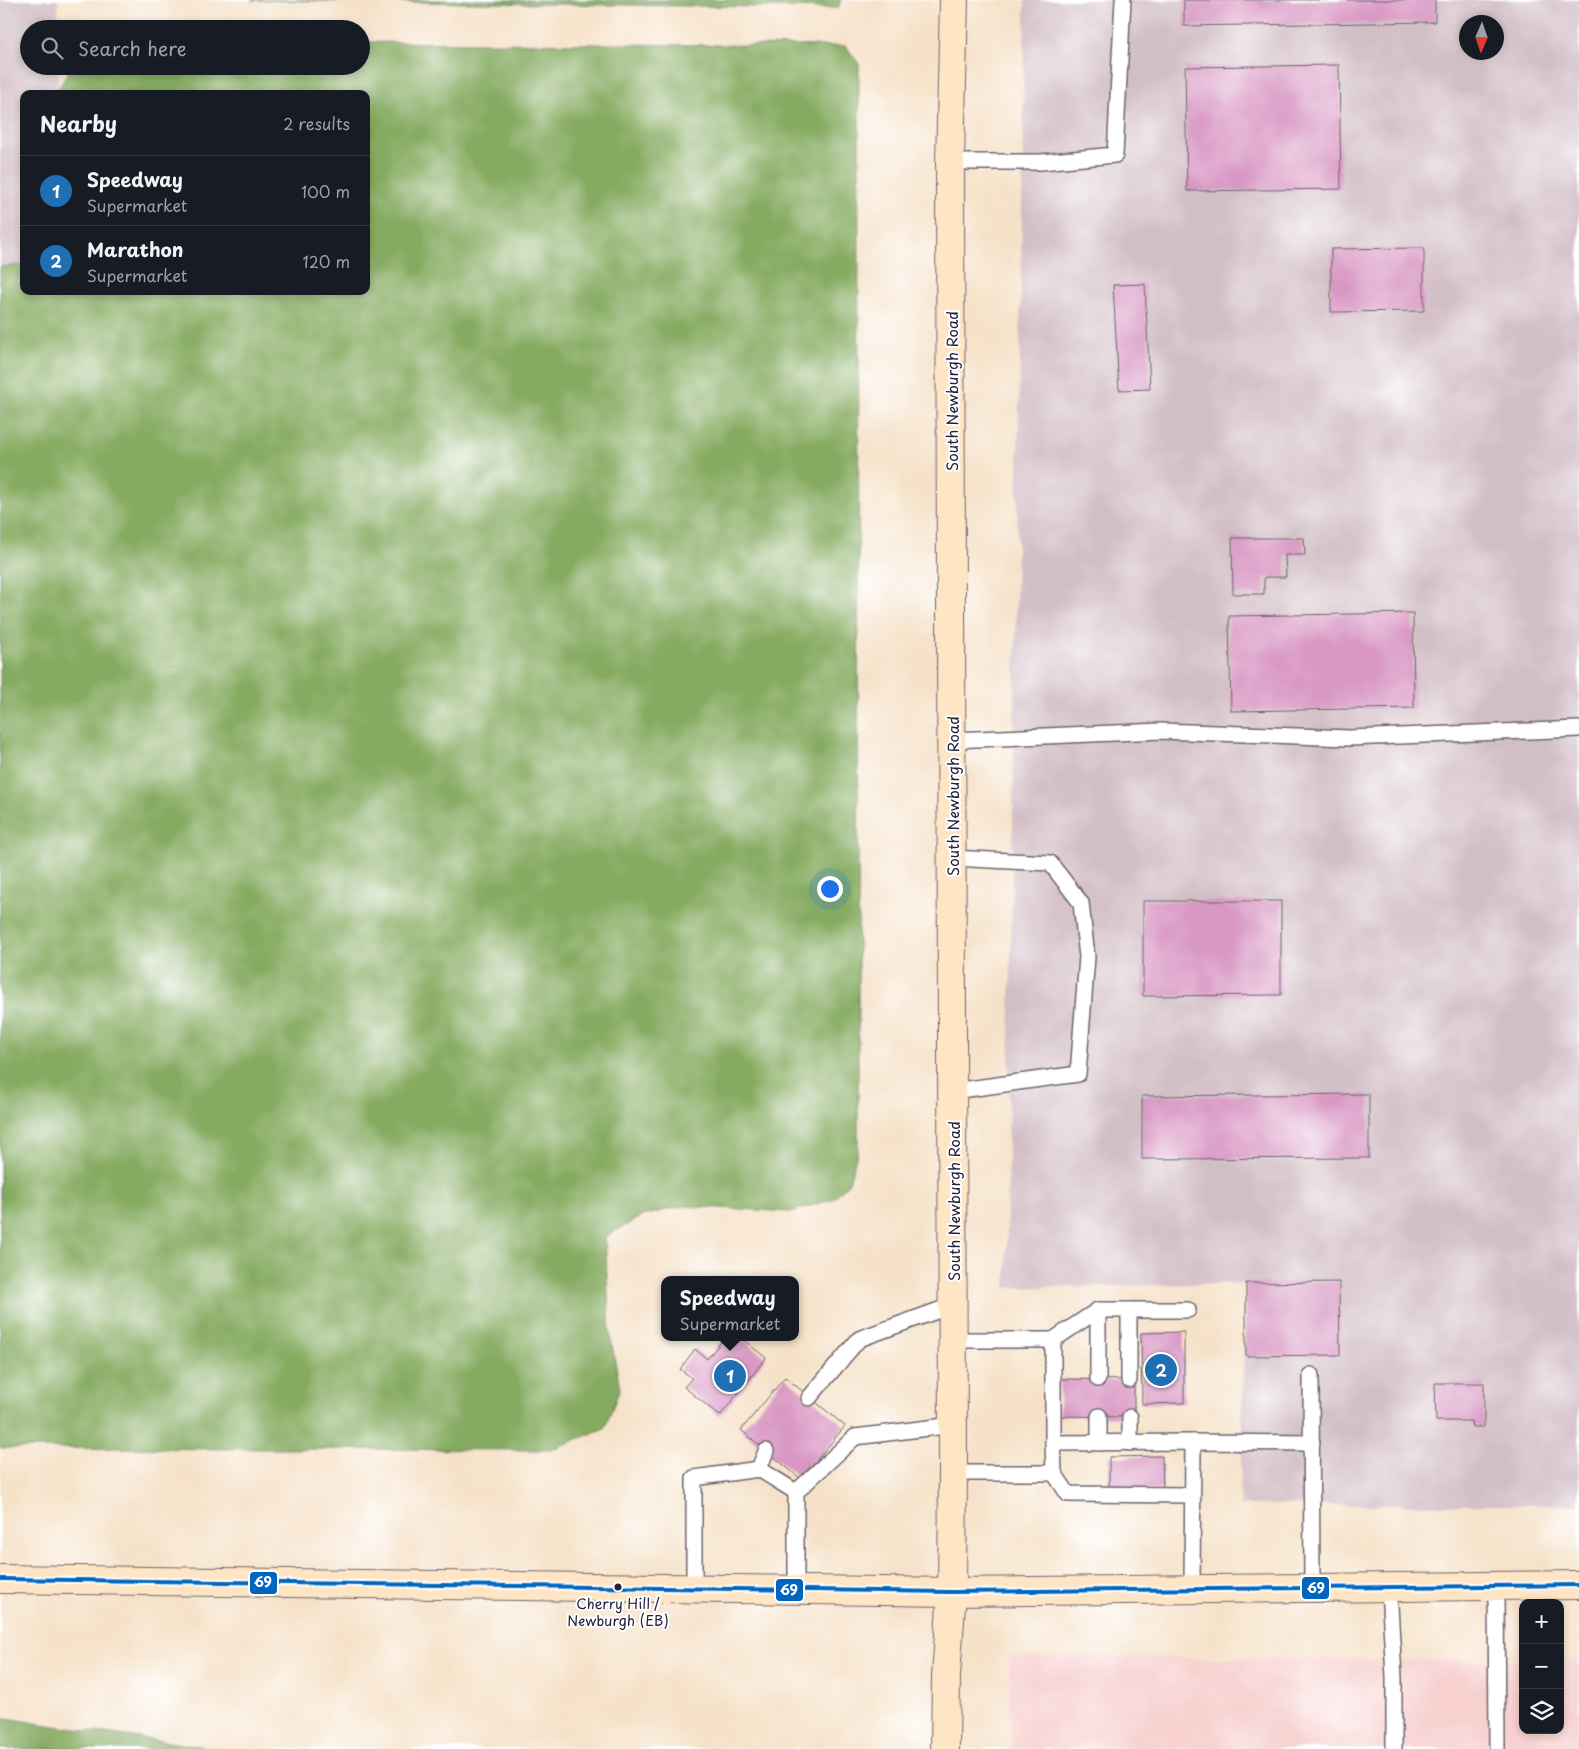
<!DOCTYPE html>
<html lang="en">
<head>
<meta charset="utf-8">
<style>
  :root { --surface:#171b24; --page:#242831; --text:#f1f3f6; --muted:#9ea1a6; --line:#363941; --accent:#1f6fb2 }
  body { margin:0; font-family:"Playpen Sans",sans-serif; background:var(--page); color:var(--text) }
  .controls { position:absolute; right:15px; bottom:15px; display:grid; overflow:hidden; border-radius:10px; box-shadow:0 2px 8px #0003 }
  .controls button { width:45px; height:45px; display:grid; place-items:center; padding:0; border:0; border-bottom:1px solid var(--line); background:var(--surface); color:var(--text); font:25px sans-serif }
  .compass { position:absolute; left:1459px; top:15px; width:45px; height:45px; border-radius:50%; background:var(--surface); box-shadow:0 2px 8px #0003; rotate:182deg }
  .you { position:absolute; left:829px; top:888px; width:18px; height:18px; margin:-12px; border:4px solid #fff; border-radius:50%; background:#1a73e8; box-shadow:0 0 0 8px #1a73e833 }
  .badge { display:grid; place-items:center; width:32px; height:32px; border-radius:50%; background:var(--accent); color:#fff; font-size:16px; font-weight:700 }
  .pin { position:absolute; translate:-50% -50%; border:2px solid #fff; box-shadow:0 1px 5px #0006 }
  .popup { position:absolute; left:661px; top:1276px; width:138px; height:65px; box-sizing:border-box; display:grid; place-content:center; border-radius:10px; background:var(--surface); filter:drop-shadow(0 1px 4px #0005); font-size:16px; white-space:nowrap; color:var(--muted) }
  .popup b { font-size:19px; color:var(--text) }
  .popup::after { content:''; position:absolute; left:50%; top:100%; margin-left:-10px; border:10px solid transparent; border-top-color:var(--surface) }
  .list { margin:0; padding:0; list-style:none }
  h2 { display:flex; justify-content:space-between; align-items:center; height:65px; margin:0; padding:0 20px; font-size:21px }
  h2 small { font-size:16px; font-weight:400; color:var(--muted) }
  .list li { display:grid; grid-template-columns:32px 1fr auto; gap:15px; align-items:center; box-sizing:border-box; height:70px; padding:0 20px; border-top:1px solid var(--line) }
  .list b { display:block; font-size:19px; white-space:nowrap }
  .list p { margin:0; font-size:16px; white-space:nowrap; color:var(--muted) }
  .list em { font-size:16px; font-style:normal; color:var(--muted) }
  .icon { flex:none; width:28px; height:28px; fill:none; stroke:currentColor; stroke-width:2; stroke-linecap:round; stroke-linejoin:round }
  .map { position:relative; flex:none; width:1579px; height:1749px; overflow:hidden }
  .search { position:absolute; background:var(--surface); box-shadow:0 2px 8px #0003; left:20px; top:20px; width:350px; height:55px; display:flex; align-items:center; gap:12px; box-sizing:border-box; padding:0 18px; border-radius:28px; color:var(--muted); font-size:19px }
  .panel { position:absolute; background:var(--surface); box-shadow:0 2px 8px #0003; left:20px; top:90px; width:350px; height:205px; border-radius:10px }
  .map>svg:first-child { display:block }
  .built { fill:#f7d0cf }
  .industrial { fill:#d2bec5; fill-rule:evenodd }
  .forest { fill:#85ab61; stroke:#54664e }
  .building { fill:#d998c4 }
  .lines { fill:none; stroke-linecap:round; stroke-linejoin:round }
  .lane-casing { stroke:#6c656d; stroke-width:18 }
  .secondary-casing { stroke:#6c656d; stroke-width:30 }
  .lane { stroke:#fff; stroke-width:15 }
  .secondary { stroke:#fee5c5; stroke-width:28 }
  .bus-1-casing { stroke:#fff; stroke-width:8 }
  .bus-1 { stroke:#0065bd; stroke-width:4 }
  .bus-dot { fill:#22223b; stroke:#fff; stroke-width:2 }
  .labels { text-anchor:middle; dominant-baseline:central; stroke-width:4; stroke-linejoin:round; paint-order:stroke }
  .bus-label { font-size:14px; fill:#22223b; stroke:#fff }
  .street-label { font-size:15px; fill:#22223b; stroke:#fff }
  .line-badge { stroke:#fff; stroke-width:2 }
  .badge-label { font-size:14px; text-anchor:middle; font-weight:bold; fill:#fff }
</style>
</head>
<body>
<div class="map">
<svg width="1579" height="1749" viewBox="0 0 1579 1749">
  <rect width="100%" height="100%" fill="#fff"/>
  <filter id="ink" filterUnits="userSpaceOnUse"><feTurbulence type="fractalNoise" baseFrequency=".02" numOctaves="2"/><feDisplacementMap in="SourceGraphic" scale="10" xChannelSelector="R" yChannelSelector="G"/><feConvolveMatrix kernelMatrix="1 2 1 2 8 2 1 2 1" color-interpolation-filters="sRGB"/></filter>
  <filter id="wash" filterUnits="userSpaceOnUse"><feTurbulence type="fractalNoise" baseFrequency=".0096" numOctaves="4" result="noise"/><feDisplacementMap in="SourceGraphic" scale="20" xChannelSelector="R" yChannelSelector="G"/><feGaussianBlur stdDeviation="1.12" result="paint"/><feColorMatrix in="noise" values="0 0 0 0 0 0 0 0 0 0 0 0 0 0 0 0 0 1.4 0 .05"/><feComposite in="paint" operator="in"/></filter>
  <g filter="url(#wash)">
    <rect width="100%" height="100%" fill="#f6e2c9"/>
    <polygon class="built" points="1009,1656 1523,1661 1523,1730 1560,1730 1560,1660 1579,1660 1579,1749 1011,1749"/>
    <g class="industrial">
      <polygon points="0,0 58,0 58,29 29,29 29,66 58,66 58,94 24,94 24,285 0,284"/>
      <path d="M1025,0h554v1505h-339l5,-222 -239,5zM1466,22h30v30h-30z"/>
    </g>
    <g class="forest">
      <polygon points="251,0 841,0 838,8"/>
      <polygon points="361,42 846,46 859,64 858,1150 849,1183 833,1199 791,1212 683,1206 642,1216 605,1237 610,1334 620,1388 605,1428 550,1450 0,1448 0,267 24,265 24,291 366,291 366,94 55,94 72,66 361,66"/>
      <polygon points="0,1717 48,1725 219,1749 0,1749"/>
    </g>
    <g id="blocks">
      <g class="building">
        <polygon points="1184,0 1435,0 1435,22 1184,26"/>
        <polygon points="1339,65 1341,189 1187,191 1185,67"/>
        <polygon points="1424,248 1424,311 1331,312 1331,249"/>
        <polygon points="1145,284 1150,389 1119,390 1113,285"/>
        <polygon points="1232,538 1304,538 1305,555 1285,555 1286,577 1264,577 1264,594 1233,594"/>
        <polygon points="1413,613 1414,708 1231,711 1229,616"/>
        <polygon points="1143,901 1281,901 1281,995 1143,996"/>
        <polygon points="1369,1094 1369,1158 1142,1159 1142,1096"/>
        <polygon points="1339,1282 1340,1355 1246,1356 1246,1283"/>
        <polygon points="1184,1332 1184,1403 1142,1404 1141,1333"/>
        <polygon points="725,1337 740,1337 766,1358 720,1416 684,1387 692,1378 680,1369 695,1349 707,1359"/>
        <polygon points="785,1377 845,1426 801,1479 741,1430"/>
        <polygon points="1060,1379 1134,1380 1134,1417 1059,1416"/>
        <polygon points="1435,1383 1484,1383 1484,1427 1472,1427 1471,1421 1436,1421"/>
        <polygon points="1162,1456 1163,1490 1109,1490 1109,1457"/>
      </g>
    </g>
  </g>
  <g filter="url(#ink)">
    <use href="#blocks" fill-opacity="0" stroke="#6c656d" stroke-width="1"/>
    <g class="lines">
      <g class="lane-casing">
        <g id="lane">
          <polyline points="950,162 1041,162 1115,155 1123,0"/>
          <polyline points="952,740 1161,731 1349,738 1579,729"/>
          <polyline points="952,858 1050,863 1081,903 1087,957 1078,1074 953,1091"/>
          <polyline points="1129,1310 1129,1380"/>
          <polyline points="953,1340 1053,1340"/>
          <polyline points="1311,1375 1312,1588"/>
          <polyline points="1098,1379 1098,1310"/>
          <polyline points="809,1398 859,1339 953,1305"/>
          <polyline points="1099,1416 1099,1443"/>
          <polyline points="1130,1417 1130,1443"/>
          <polyline points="1193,1442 1312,1443"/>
          <polyline points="1053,1443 1053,1340 1098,1310 1188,1310"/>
          <polyline points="766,1451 759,1469 796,1492 796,1590"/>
          <polyline points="953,1473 1054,1473 1053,1443 1193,1442 1192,1590"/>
          <polyline points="1054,1473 1068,1494 1192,1495"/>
          <polyline points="796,1492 855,1437 953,1425"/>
          <polyline points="1496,1586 1497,1749"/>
          <polyline points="1389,1588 1394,1677 1394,1749"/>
          <polyline points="694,1589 694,1478 759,1469"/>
        </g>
      </g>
      <g class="secondary-casing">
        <g id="secondary">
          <polyline points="0,1579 952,1592 1579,1585"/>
          <polyline points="945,1749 946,1676 952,1592 953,1473 950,162 954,0"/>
        </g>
      </g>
      <use href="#lane" class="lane"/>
      <use href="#secondary" class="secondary"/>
      <g class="bus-1-casing">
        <polyline id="bus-1" points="0,1579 952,1592 1579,1585"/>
      </g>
      <use href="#bus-1" class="bus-1"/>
    </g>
  </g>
  <circle class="bus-dot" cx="618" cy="1587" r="4.5"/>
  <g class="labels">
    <g class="bus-label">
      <text x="618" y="1603">Cherry Hill /<tspan x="618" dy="17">Newburgh (EB)</tspan></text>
    </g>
    <g class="street-label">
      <text transform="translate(951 391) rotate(-90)">South Newburgh Road</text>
      <text transform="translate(952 796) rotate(-90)">South Newburgh Road</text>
      <text transform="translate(953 1201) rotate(-90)">South Newburgh Road</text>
    </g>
  </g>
  <g class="line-badge">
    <rect x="249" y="1571" width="29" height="24" rx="5" fill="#0065bd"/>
    <rect x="1301" y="1576" width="29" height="24" rx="5" fill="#0065bd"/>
    <rect x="775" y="1578" width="29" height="24" rx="5" fill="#0065bd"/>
  </g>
  <g class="badge-label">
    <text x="263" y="1587">69</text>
    <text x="1316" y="1593">69</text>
    <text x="789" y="1595">69</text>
  </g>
</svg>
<div class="controls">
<button>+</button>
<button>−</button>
<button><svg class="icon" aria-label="layers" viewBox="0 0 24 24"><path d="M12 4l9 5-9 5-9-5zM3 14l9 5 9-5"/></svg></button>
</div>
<svg class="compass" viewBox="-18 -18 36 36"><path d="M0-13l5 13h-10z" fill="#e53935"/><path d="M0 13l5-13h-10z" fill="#9ea1a6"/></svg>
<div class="you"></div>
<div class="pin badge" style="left:730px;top:1376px">1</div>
<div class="popup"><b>Speedway</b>Supermarket</div>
<div class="pin badge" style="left:1161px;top:1370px">2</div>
<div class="search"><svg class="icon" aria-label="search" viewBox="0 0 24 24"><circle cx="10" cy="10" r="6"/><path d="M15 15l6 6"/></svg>Search here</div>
<section class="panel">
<h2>Nearby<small>2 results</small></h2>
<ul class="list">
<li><span class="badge">1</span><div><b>Speedway</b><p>Supermarket</p></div><em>100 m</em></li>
<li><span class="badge">2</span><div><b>Marathon</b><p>Supermarket</p></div><em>120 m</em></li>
</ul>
</section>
</div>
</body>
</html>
